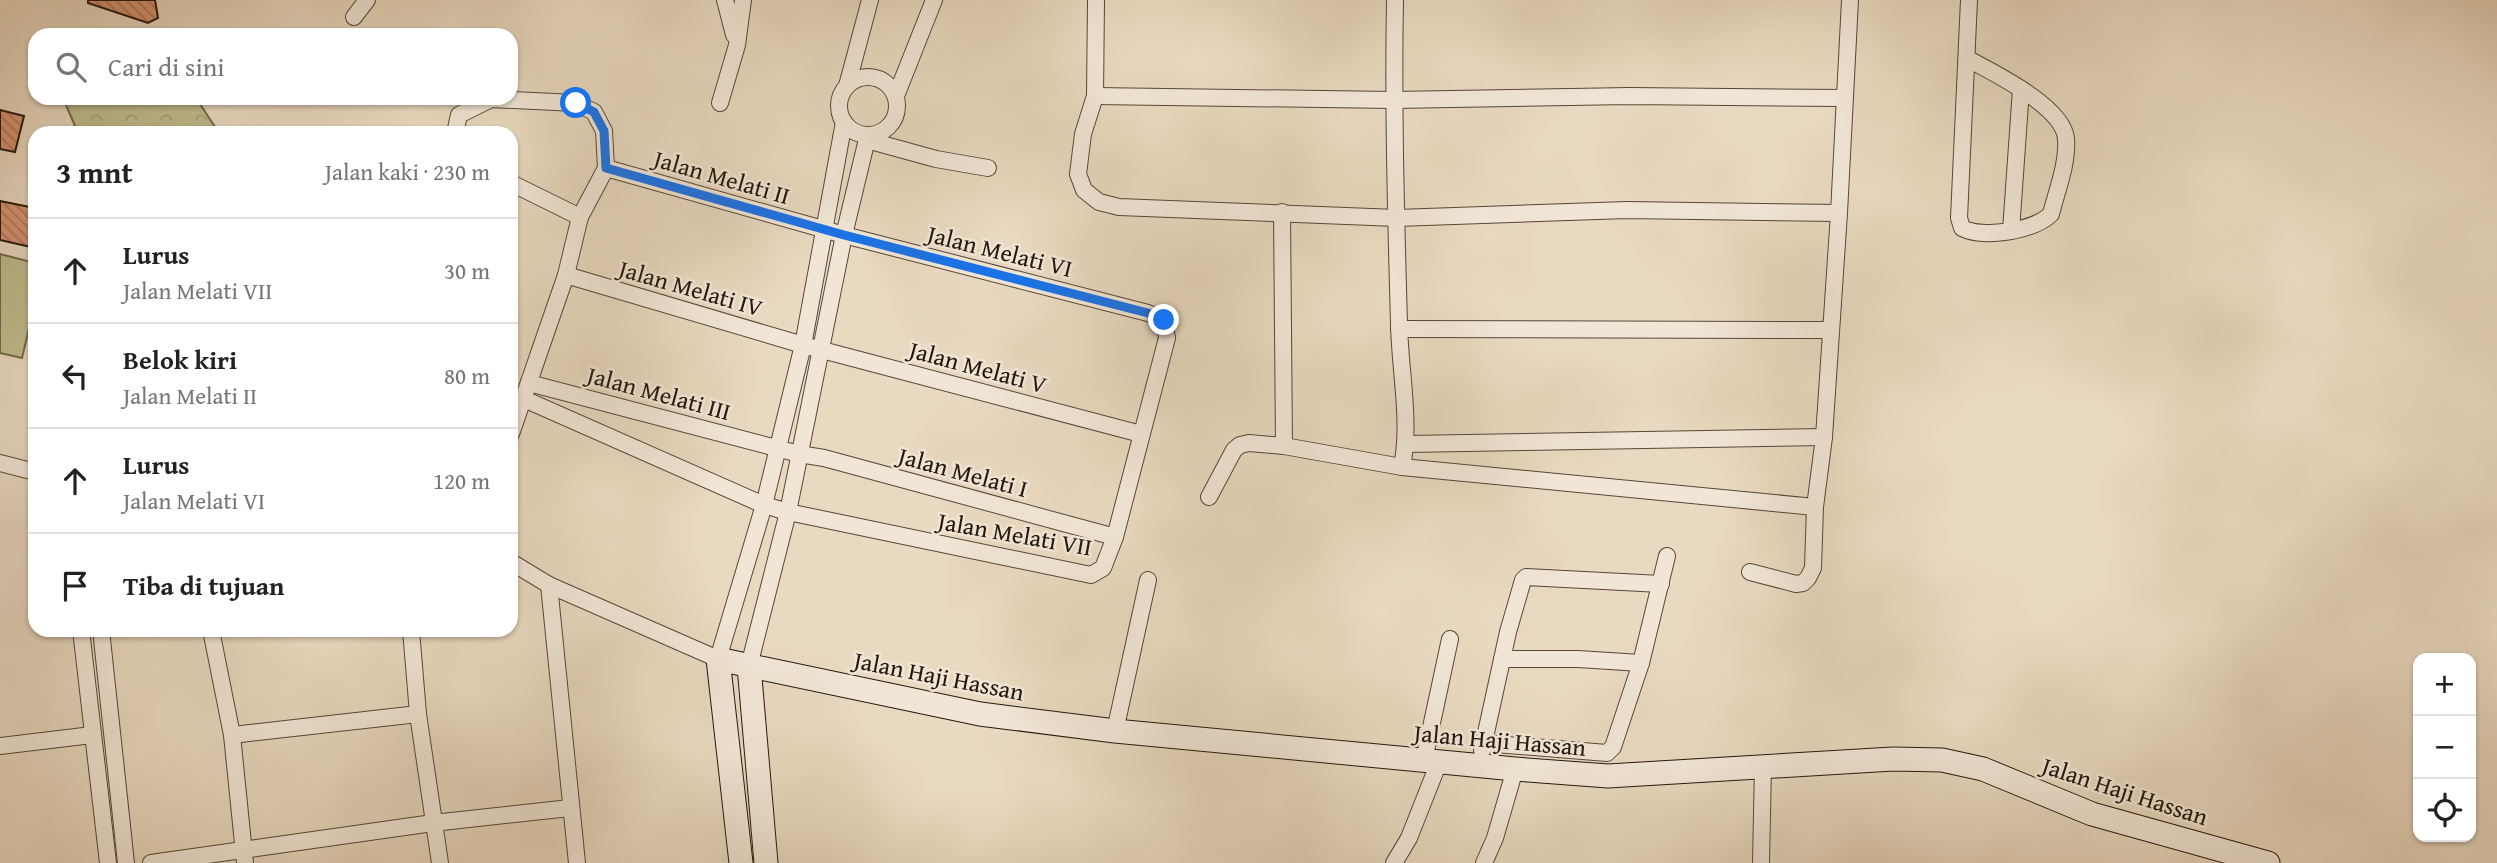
<!DOCTYPE html>
<html lang="id">
<head>
<meta charset="utf-8">
<style>
  :root { --surface:#fff; --page:#f6f6f6; --text:#222; --muted:#767676; --line:#e0e0e0 }
  body { margin:0; font-family:"Gentium Book Plus",serif; background:var(--page); color:var(--text) }
  .controls { position:absolute; right:21px; bottom:21px; display:grid; overflow:hidden; border-radius:14px; box-shadow:0 2px 5px #0004 }
  .controls button { width:63px; height:63px; display:grid; place-items:center; padding:0; border:0; border-bottom:2px solid var(--line); background:var(--surface); color:var(--text); font:35px sans-serif }
  .stop { position:absolute; width:21px; height:21px; margin:-16px; border:5px solid #1a73e8; border-radius:50%; background:#fff }
  .stop.end { background:#1a73e8; border-color:#fff; box-shadow:0 2px 7px #0008 }
  .list { margin:0; padding:0; list-style:none }
  h2 { display:flex; justify-content:space-between; align-items:center; height:91px; margin:0; padding:0 28px; font-size:30px }
  h2 small { font-size:23px; font-weight:400; color:var(--muted) }
  .list li { display:grid; grid-template-columns:46px 1fr auto; gap:21px; align-items:center; box-sizing:border-box; height:105px; padding:0 28px; border-top:2px solid var(--line) }
  .list b { display:block; font-size:26px; white-space:nowrap }
  .list p { margin:0; font-size:23px; white-space:nowrap; color:var(--muted) }
  .list em { font-size:23px; font-style:normal; color:var(--muted) }
  .icon { flex:none; width:38px; height:38px; fill:none; stroke:currentColor; stroke-width:2; stroke-linecap:round; stroke-linejoin:round }
  .map { position:relative; flex:none; width:2497px; height:863px; overflow:hidden }
  .search { position:absolute; background:var(--surface); box-shadow:0 2px 5px #0004; left:28px; top:28px; width:490px; height:77px; display:flex; align-items:center; gap:18px; box-sizing:border-box; padding:0 24px; border-radius:21px; color:var(--muted); font-size:26px }
  .panel { position:absolute; background:var(--surface); box-shadow:0 2px 5px #0004; left:28px; top:126px; width:490px; height:511px; border-radius:21px }
  .map>svg:first-child { display:block }
  .forest { fill:url(#forest-crowns); stroke:#706a4c; stroke-width:2 }
  .garden { fill:#bfbc8d; stroke:#706a4c; stroke-width:2 }
  .building { fill:url(#building-back-hatch); stroke:#22180b; stroke-width:2 }
  .lines { fill:none; stroke-linecap:round; stroke-linejoin:round }
  .street-casing { stroke:#544838; stroke-width:18 }
  .secondary-casing { stroke:#22180b; stroke-width:25 }
  .street { stroke:#f1e6d6; stroke-width:16 }
  .secondary { stroke:#f1e6d6; stroke-width:23 }
  .route { stroke:#1a73e8; stroke-width:9 }
  .labels { text-anchor:middle; dominant-baseline:central; stroke-width:5; stroke-linejoin:round; paint-order:stroke }
  .street-label { font-size:24px; fill:#22180b; stroke:#f1e6d6 }
</style>
</head>
<body>
<div class="map">
<svg width="2497" height="863" viewBox="0 0 2497 863">
  <defs>
    <pattern id="forest-crowns" width="20" height="18" patternUnits="userSpaceOnUse" patternTransform="scale(1.75)"><rect width="20" height="18" fill="#bfbc8d"/><path d="M2 6a3 3 0 1 1 6 0M12 15a3 3 0 1 1 6 0" fill="none" stroke="#a4a178"/></pattern>
    <pattern id="building-back-hatch" width="6" height="6" patternUnits="userSpaceOnUse" patternTransform="scale(1.75)"><rect width="6" height="6" fill="#d69372"/><path d="M-1 5l2 2M0 0l6 6M5-1l2 2" fill="none" stroke="#ad775c"/></pattern>
  </defs>
  <rect width="100%" height="100%" fill="#e9d9c0"/>
  <filter id="stains"><feTurbulence type="fractalNoise" baseFrequency=".00286" numOctaves="4"/><feColorMatrix values="0 0 0 0 .2 0 0 0 0 .09 0 0 0 0 .02 0 0 0 .5 -.17"/></filter>
  <radialGradient id="worn" r=".72"><stop offset=".6" stop-color="#630" stop-opacity="0"/><stop offset="1" stop-color="#630" stop-opacity=".3"/></radialGradient>
  <polygon class="forest" points="69,98 196,98 219,133 78,133 66,105"/>
  <polygon class="garden" points="0,254 35,263 35,303 22,358 0,353"/>
  <g class="building">
    <polygon points="88,0 155,0 158,18 148,23 88,3"/>
    <polygon points="0,110 24,116 15,152 0,149"/>
    <polygon points="0,201 35,208 35,248 0,240"/>
  </g>
  <g class="lines">
    <g class="street-casing">
      <g id="street">
        <polyline points="725,0 734,35"/>
        <polyline points="1096,0 1095,96 1083,134 1078,174 1084,190 1099,202 1119,207 1397,218 1627,210 1839,213"/>
        <path d="M1395,0c-2,108 1,216 4,324 1,48 12,97 3,143"/>
        <polyline points="354,17 367,0"/>
        <path d="M1968,59c26,14 96,48 98,80 2,24 -9,51 -15,75 -17,17 -68,25 -89,14l-3,-10 10,-218"/>
        <circle cx="868" cy="106" r="29"/>
        <polyline points="847,86 870,0"/>
        <polyline points="896,96 934,0"/>
        <polyline points="1095,96 1393,100 1630,96 1843,98"/>
        <polyline points="720,103 737,45 743,0"/>
        <polyline points="455,133 459,115 491,99 576,103 594,112 604,131 606,168 580,217 566,275 511,434"/>
        <polyline points="867,140 936,159 988,168"/>
        <polyline points="511,183 580,217"/>
        <polyline points="1282,212 1284,446"/>
        <polyline points="2011,231 2021,89"/>
        <polyline points="566,275 803,345 1141,434"/>
        <polyline points="1399,329 1829,330"/>
        <polyline points="529,383 799,454 824,458 1115,537"/>
        <polyline points="524,399 764,505 788,512 1091,575 1103,568 1115,537 1167,338 1164,320 1148,313 844,235 606,168"/>
        <polyline points="1406,444 1824,437"/>
        <polyline points="0,463 35,472"/>
        <polyline points="1209,497 1234,450 1240,445 1249,443 1284,446 1402,467 1815,507"/>
        <polyline points="511,562 549,585 718,659 764,505 803,345 844,122"/>
        <polyline points="1750,572 1796,584 1803,583 1808,578 1813,568 1815,507 1824,437 1839,213 1850,0"/>
        <polyline points="549,585 577,863"/>
        <polyline points="81,630 108,863"/>
        <polyline points="101,630 126,863"/>
        <polyline points="211,630 232,735 245,863"/>
        <polyline points="411,630 418,714 440,863"/>
        <polyline points="1502,659 1578,659 1641,663"/>
        <polyline points="749,666 788,512 844,235 868,135"/>
        <polyline points="1115,731 1148,580"/>
        <polyline points="232,735 418,714"/>
        <polyline points="1483,743 1607,753 1613,747 1641,663 1667,556"/>
        <polyline points="0,746 92,735"/>
        <polyline points="1482,751 1508,632 1523,580 1526,577 1661,584"/>
        <polyline points="1424,760 1450,639"/>
        <polyline points="151,863 433,823 570,808"/>
        <polyline points="1394,863 1409,838 1439,762"/>
        <polyline points="1484,863 1495,838 1515,769"/>
        <polyline points="1761,863 1763,766"/>
      </g>
    </g>
    <g class="secondary-casing">
      <g id="secondary">
        <polyline points="749,666 766,863"/>
        <polyline points="741,863 718,659 980,714 1115,731 1515,769 1608,776 1893,759 1942,760 1983,769 2092,814 2268,863"/>
      </g>
    </g>
    <use href="#street" class="street"/>
    <use href="#secondary" class="secondary"/>
  </g>
  <g class="lines">
    <polyline class="route" points="576,103 594,112 604,131 606,168 844,235 1148,313 1164,320"/>
  </g>
  <g class="labels">
    <g class="street-label">
      <text transform="translate(722 177) rotate(16)">Jalan Melati II</text>
      <text transform="translate(1000 251) rotate(14)">Jalan Melati VI</text>
      <text transform="translate(691 288) rotate(16)">Jalan Melati IV</text>
      <text transform="translate(978 367) rotate(15)">Jalan Melati V</text>
      <text transform="translate(659 393) rotate(15)">Jalan Melati III</text>
      <text transform="translate(963 472) rotate(15)">Jalan Melati I</text>
      <text transform="translate(1015 534) rotate(10)">Jalan Melati VII</text>
      <text transform="translate(939 676) rotate(11)">Jalan Haji Hassan</text>
      <text transform="translate(1500 740) rotate(5)">Jalan Haji Hassan</text>
      <text transform="translate(2125 791) rotate(18)">Jalan Haji Hassan</text>
    </g>
  </g>
  <rect width="100%" height="100%" filter="url(#stains)"/>
  <rect width="100%" height="100%" fill="url(#worn)"/>
</svg>
<div class="controls">
<button>+</button>
<button>−</button>
<button><svg class="icon" aria-label="locate" viewBox="0 0 24 24"><circle cx="12" cy="12" r="6"/><path d="M12 2v4M12 18v4M2 12h4M18 12h4"/></svg></button>
</div>
<div class="stop" style="left:576px;top:103px"></div>
<div class="stop end" style="left:1164px;top:320px"></div>
<div class="search"><svg class="icon" aria-label="search" viewBox="0 0 24 24"><circle cx="10" cy="10" r="6"/><path d="M15 15l6 6"/></svg>Cari di sini</div>
<section class="panel">
<h2>3 mnt<small>Jalan kaki · 230 m</small></h2>
<ul class="list">
<li><svg class="icon" aria-label="ahead" viewBox="0 0 24 24"><path d="M12 20V5M6 11l6-6 6 6"/></svg><div><b>Lurus</b><p>Jalan Melati VII</p></div><em>30 m</em></li>
<li><svg class="icon" aria-label="left" viewBox="0 0 24 24"><path d="M17 20v-9H6M10 6l-5 5 5 5"/></svg><div><b>Belok kiri</b><p>Jalan Melati II</p></div><em>80 m</em></li>
<li><svg class="icon" aria-label="ahead" viewBox="0 0 24 24"><path d="M12 20V5M6 11l6-6 6 6"/></svg><div><b>Lurus</b><p>Jalan Melati VI</p></div><em>120 m</em></li>
<li><svg class="icon" aria-label="arrive" viewBox="0 0 24 24"><path d="M6 21V4h12l-3 4 3 4H6"/></svg><div><b>Tiba di tujuan</b></div></li>
</ul>
</section>
</div>
</body>
</html>
